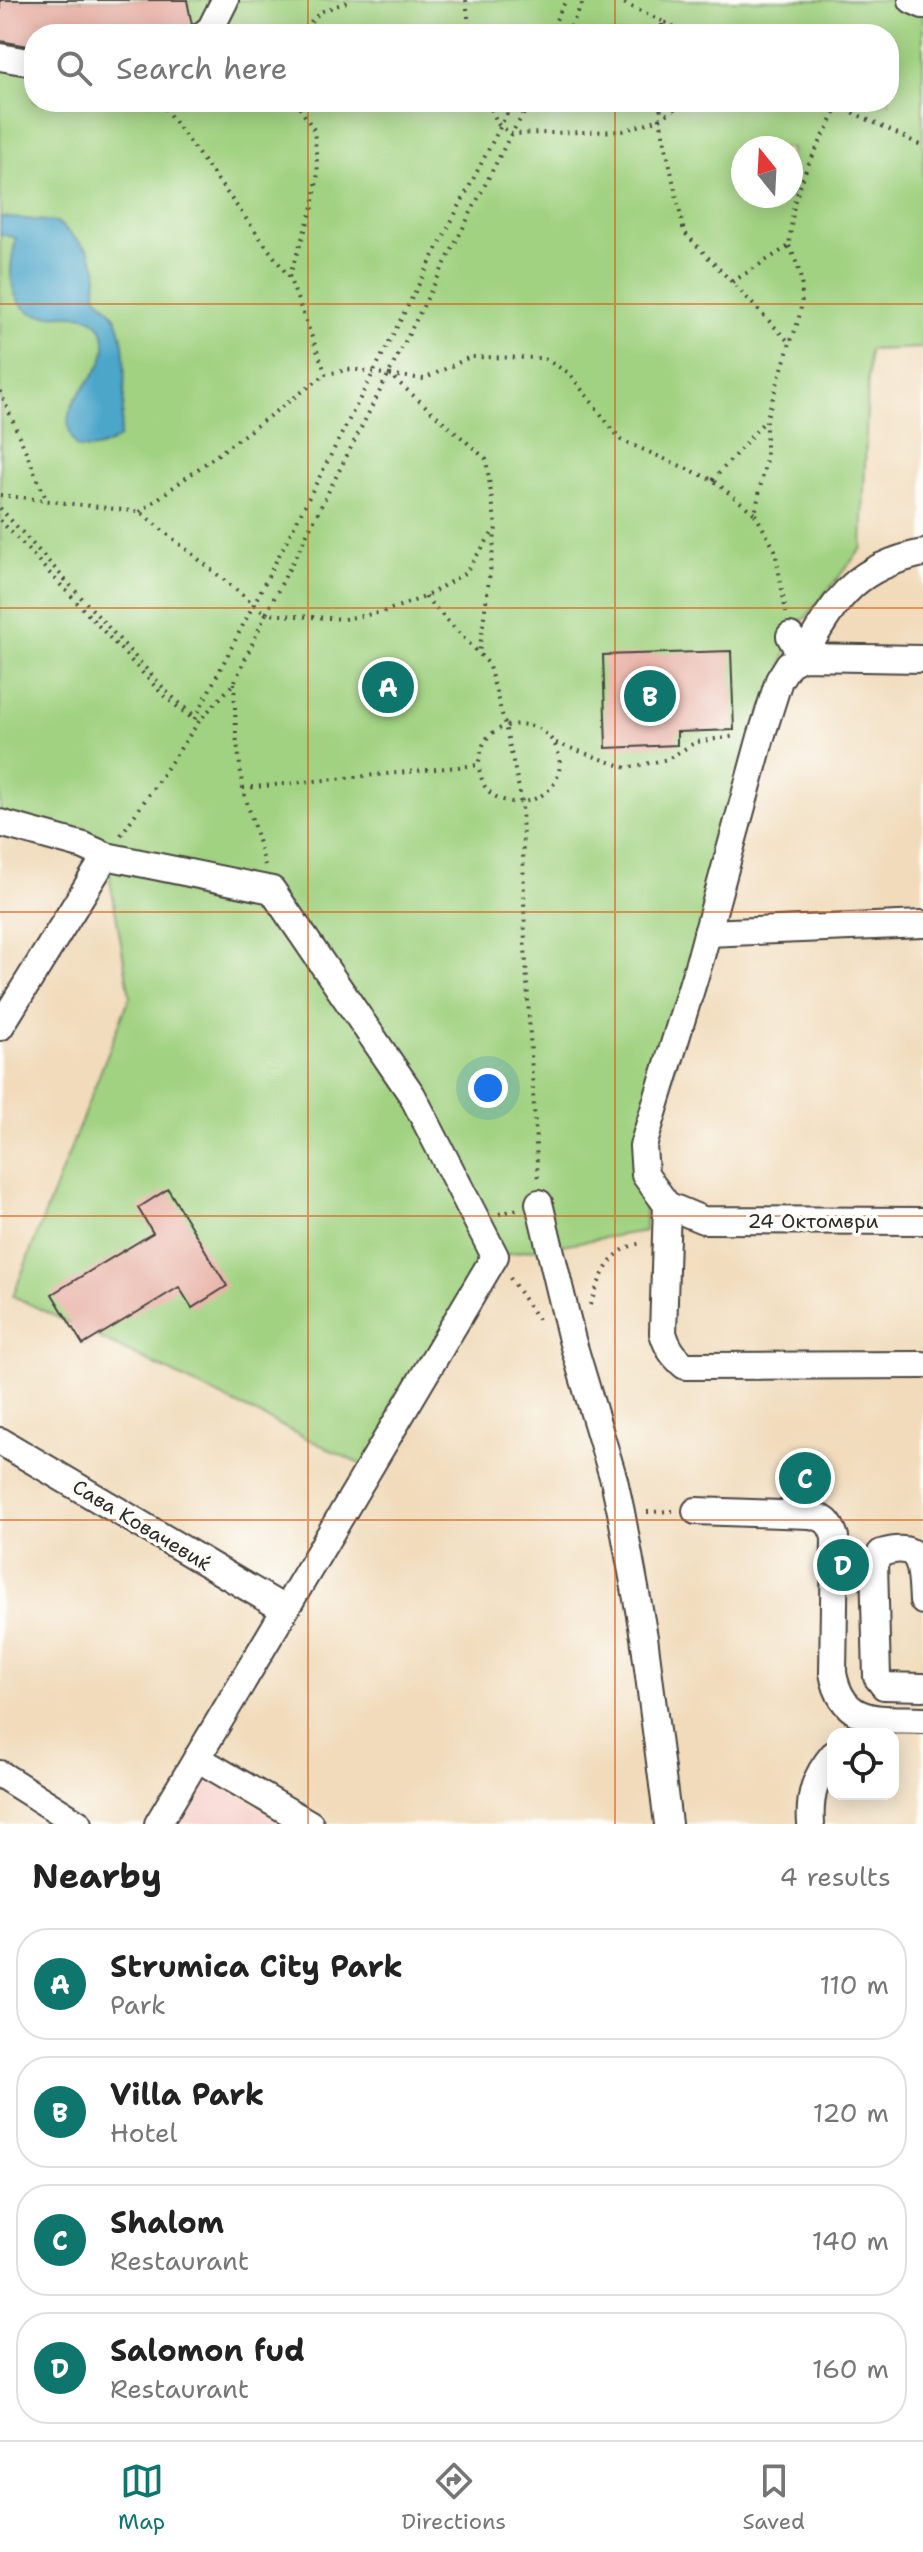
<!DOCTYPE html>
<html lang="en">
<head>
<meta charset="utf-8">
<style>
  :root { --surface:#fff; --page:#f2f2f2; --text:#222; --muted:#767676; --line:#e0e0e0; --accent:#0f766e }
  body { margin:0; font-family:"Shantell Sans",sans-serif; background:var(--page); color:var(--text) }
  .controls { position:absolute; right:24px; bottom:24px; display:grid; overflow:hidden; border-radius:16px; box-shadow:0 4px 20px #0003 }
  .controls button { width:72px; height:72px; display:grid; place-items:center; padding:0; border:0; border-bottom:2px solid var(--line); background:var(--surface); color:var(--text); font:40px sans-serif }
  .compass { position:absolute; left:731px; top:136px; width:72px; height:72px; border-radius:50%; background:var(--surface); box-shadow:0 4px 20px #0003; rotate:342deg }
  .you { position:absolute; left:488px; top:1088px; width:28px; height:28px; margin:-20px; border:6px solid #fff; border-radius:50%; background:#1a73e8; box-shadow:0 0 0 12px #1a73e833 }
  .badge { display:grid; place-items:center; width:52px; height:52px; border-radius:50%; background:var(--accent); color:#fff; font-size:26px; font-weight:700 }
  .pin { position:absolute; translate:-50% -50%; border:4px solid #fff; box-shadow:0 2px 8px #0006 }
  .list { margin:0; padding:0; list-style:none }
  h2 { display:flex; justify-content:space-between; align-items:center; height:104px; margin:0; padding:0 32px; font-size:34px }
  h2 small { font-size:26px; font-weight:400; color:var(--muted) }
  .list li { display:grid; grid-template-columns:52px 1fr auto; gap:24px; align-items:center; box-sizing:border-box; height:112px; margin:0 16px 16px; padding:0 16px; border:2px solid var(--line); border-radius:32px }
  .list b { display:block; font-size:30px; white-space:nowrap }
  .list p { margin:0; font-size:26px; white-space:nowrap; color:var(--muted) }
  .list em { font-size:26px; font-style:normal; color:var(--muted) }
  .icon { flex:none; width:44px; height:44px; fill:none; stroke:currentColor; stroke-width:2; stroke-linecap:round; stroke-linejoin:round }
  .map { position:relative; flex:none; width:923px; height:1824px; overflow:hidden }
  .search { position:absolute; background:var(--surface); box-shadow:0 4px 20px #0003; left:24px; right:24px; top:24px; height:88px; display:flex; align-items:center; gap:20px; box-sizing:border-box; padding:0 28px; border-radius:32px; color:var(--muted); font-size:30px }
  .sheet { height:616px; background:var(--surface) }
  nav { display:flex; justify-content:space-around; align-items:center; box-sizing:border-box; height:112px; border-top:2px solid var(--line); background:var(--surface); font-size:22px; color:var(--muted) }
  nav a { display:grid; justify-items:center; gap:4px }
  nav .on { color:var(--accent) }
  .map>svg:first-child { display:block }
  .built { fill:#f7d0cb }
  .green { fill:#a1d281; stroke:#667e56; stroke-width:2; fill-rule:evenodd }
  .water { fill:#4ca6ca; stroke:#3c687a; stroke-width:2 }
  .building { fill:#e6aca0 }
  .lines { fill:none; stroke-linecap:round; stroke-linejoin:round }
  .minor-casing { stroke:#494541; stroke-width:30 }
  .path { stroke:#494541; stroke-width:4; stroke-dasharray:2 6; stroke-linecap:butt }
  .minor { stroke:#fff; stroke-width:26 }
  .grid { fill:none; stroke:#d5540f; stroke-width:2; stroke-opacity:0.55 }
  .labels { text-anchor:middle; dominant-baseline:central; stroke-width:7; stroke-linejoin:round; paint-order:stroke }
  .street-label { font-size:20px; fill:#2b2b2b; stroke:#fdfcf7 }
</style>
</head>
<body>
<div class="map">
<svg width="923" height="1824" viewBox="0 0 923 1824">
  <rect width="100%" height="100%" fill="#fdfcf7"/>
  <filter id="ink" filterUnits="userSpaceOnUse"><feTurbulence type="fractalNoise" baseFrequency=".0125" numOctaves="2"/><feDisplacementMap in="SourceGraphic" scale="16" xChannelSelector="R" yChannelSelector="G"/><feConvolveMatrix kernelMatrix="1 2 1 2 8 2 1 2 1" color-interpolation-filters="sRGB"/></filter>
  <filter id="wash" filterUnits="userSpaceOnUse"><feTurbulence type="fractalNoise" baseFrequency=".006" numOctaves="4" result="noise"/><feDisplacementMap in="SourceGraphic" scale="32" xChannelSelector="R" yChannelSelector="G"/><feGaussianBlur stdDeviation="1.8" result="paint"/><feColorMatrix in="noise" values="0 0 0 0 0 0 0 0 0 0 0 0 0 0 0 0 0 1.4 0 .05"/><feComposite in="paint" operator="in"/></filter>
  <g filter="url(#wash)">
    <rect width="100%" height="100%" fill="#f1dbbb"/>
    <polygon class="built" points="207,1778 285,1824 178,1824"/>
    <path class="green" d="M0,0h912l11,5v343l-54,2 -7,198 -72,89 -145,538v56l-150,25 -127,212 -355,-172 117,-300 -24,-140 -106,-33zM34,34h855v68h-855zM743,148h48v48h-48z"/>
    <path class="water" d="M0,217l57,5 32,29 8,19 -1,24c6,8 15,16 20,24 13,27 9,90 3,120 -15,8 -25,14 -42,9 -33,-50 38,-66 27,-110 -13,-52 -86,15 -93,-62 -1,-12 3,-25 5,-37l-16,-4z"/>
    <g id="blocks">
      <g class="building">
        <polygon points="0,0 187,0 192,25 189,30 161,34 34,34 34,47 0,41"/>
        <polygon points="731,651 734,730 677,732 677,745 606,748 603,655"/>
        <polygon points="168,1189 227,1286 192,1308 179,1287 83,1345 52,1294 153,1233 138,1208"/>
      </g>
    </g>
  </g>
  <g filter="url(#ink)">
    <use href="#blocks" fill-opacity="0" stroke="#494541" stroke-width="2"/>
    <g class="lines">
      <g class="minor-casing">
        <g id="minor">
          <polyline points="912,0 923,5"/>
          <polyline points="204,34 211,28 225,0"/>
          <polyline points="0,57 34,63"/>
          <path d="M790,636l12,21c35,-58 50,-89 121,-104"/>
          <polyline points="923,659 802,657 789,664 779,680 761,737 701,956 643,1146 645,1175 667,1205 703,1220 923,1221"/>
          <polyline points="0,823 84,846 106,856 272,890 412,1095 495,1256 158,1824"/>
          <polyline points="707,933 923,924"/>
          <polyline points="0,1027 106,856"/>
          <polyline points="539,1203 572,1340 614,1480 621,1512 644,1637 668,1824"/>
          <path d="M667,1205l-4,128c4,14 10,23 22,33l238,-1"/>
          <polyline points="0,1441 284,1609"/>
          <path d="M696,1511l114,4c16,3 20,7 25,22l-2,136c10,54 47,45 90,47"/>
          <path d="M923,1601c-2,-35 0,-61 -42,-48l-7,10 3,114 7,9 39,1"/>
          <polyline points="197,1758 310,1824"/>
          <polyline points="0,1774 79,1824"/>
          <path d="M811,1824c-2,-28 4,-48 22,-69"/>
        </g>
      </g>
      <g class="path">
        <polyline points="466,0 470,34"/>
        <polyline points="617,0 662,21"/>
        <polyline points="300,34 320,12 352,0"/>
        <polyline points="549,34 566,0"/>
        <polyline points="567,34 584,0"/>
        <polyline points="662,34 662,21 689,34"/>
        <polyline points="160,102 289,277 326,374 352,369 390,375 486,459 496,527 479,654"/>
        <polyline points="488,102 498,124 511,134 623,131 660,119 661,102"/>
        <polyline points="831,102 923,146"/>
        <path d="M789,246c18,34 16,63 1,97"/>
        <polyline points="289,277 313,207 318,173 314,130 296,102"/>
        <polyline points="732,282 789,246 794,203 807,167 839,106"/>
        <polyline points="390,375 424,379 470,357 543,358 569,373 621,440 713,480 755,514 766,459 766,420 790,343 684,232 660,119 685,102"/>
        <polyline points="0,391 47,501"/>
        <polyline points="713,480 764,422"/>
        <polyline points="0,495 140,512 266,614 511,134 531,102"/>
        <polyline points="0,508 169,694 195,716"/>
        <polyline points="140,512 326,374"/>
        <polyline points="755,514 775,550 786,613"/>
        <polyline points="0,520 165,697 194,720 513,102"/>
        <polyline points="425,597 488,663 505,725 522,802 525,946 538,1181"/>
        <polyline points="234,683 236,735 243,788 265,865"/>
        <polyline points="556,743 627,768 668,759 696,742 736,736"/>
        <path d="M243,788l235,-23c2,-7 3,-17 7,-24 11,-17 37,-21 54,-12 25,14 29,50 3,66 -17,11 -43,10 -56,-7 -4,-5 -6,-16 -8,-23"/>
        <polyline points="121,835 200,720 234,683 266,614 344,619 383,612 425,597 465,573 495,529"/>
        <polyline points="499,1214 518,1209"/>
        <polyline points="510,1278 541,1324"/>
        <path d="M590,1305c11,-28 19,-57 53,-62"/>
        <polyline points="647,1512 674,1511"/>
      </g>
      <use href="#minor" class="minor"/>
    </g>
  </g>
  <path class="grid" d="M308,0v34M615,0v34M308,102v1722M615,102v1722M0,304h923M0,608h923M0,912h923M0,1216h923M0,1520h923"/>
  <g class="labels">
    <g class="street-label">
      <text x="813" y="1221">24 Октомври</text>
      <text transform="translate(142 1525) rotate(31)">Сава Ковачевиќ</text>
    </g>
  </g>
</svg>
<div class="controls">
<button><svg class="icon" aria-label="locate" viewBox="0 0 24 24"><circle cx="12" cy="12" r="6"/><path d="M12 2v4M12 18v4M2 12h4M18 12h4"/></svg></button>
</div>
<svg class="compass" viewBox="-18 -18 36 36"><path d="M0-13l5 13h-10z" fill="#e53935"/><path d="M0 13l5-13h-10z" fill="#767676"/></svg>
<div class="you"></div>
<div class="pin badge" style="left:388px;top:687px">A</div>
<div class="pin badge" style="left:650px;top:696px">B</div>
<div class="pin badge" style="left:805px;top:1478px">C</div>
<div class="pin badge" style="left:843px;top:1565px">D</div>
<div class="search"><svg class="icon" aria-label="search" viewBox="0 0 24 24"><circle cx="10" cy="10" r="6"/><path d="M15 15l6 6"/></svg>Search here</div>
</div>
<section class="sheet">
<h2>Nearby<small>4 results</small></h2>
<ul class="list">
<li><span class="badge">A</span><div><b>Strumica City Park</b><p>Park</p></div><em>110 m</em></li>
<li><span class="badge">B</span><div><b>Villa Park</b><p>Hotel</p></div><em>120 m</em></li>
<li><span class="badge">C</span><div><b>Shalom</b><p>Restaurant</p></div><em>140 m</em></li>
<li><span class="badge">D</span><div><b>Salomon fud</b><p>Restaurant</p></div><em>160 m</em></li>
</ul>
</section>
<nav>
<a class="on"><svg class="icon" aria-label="map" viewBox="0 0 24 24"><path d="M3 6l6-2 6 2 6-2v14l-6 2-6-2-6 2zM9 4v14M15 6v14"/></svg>Map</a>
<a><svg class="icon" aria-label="directions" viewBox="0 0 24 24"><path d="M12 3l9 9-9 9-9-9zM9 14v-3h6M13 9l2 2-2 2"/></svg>Directions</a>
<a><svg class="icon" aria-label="saved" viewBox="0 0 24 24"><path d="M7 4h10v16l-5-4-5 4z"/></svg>Saved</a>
</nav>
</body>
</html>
